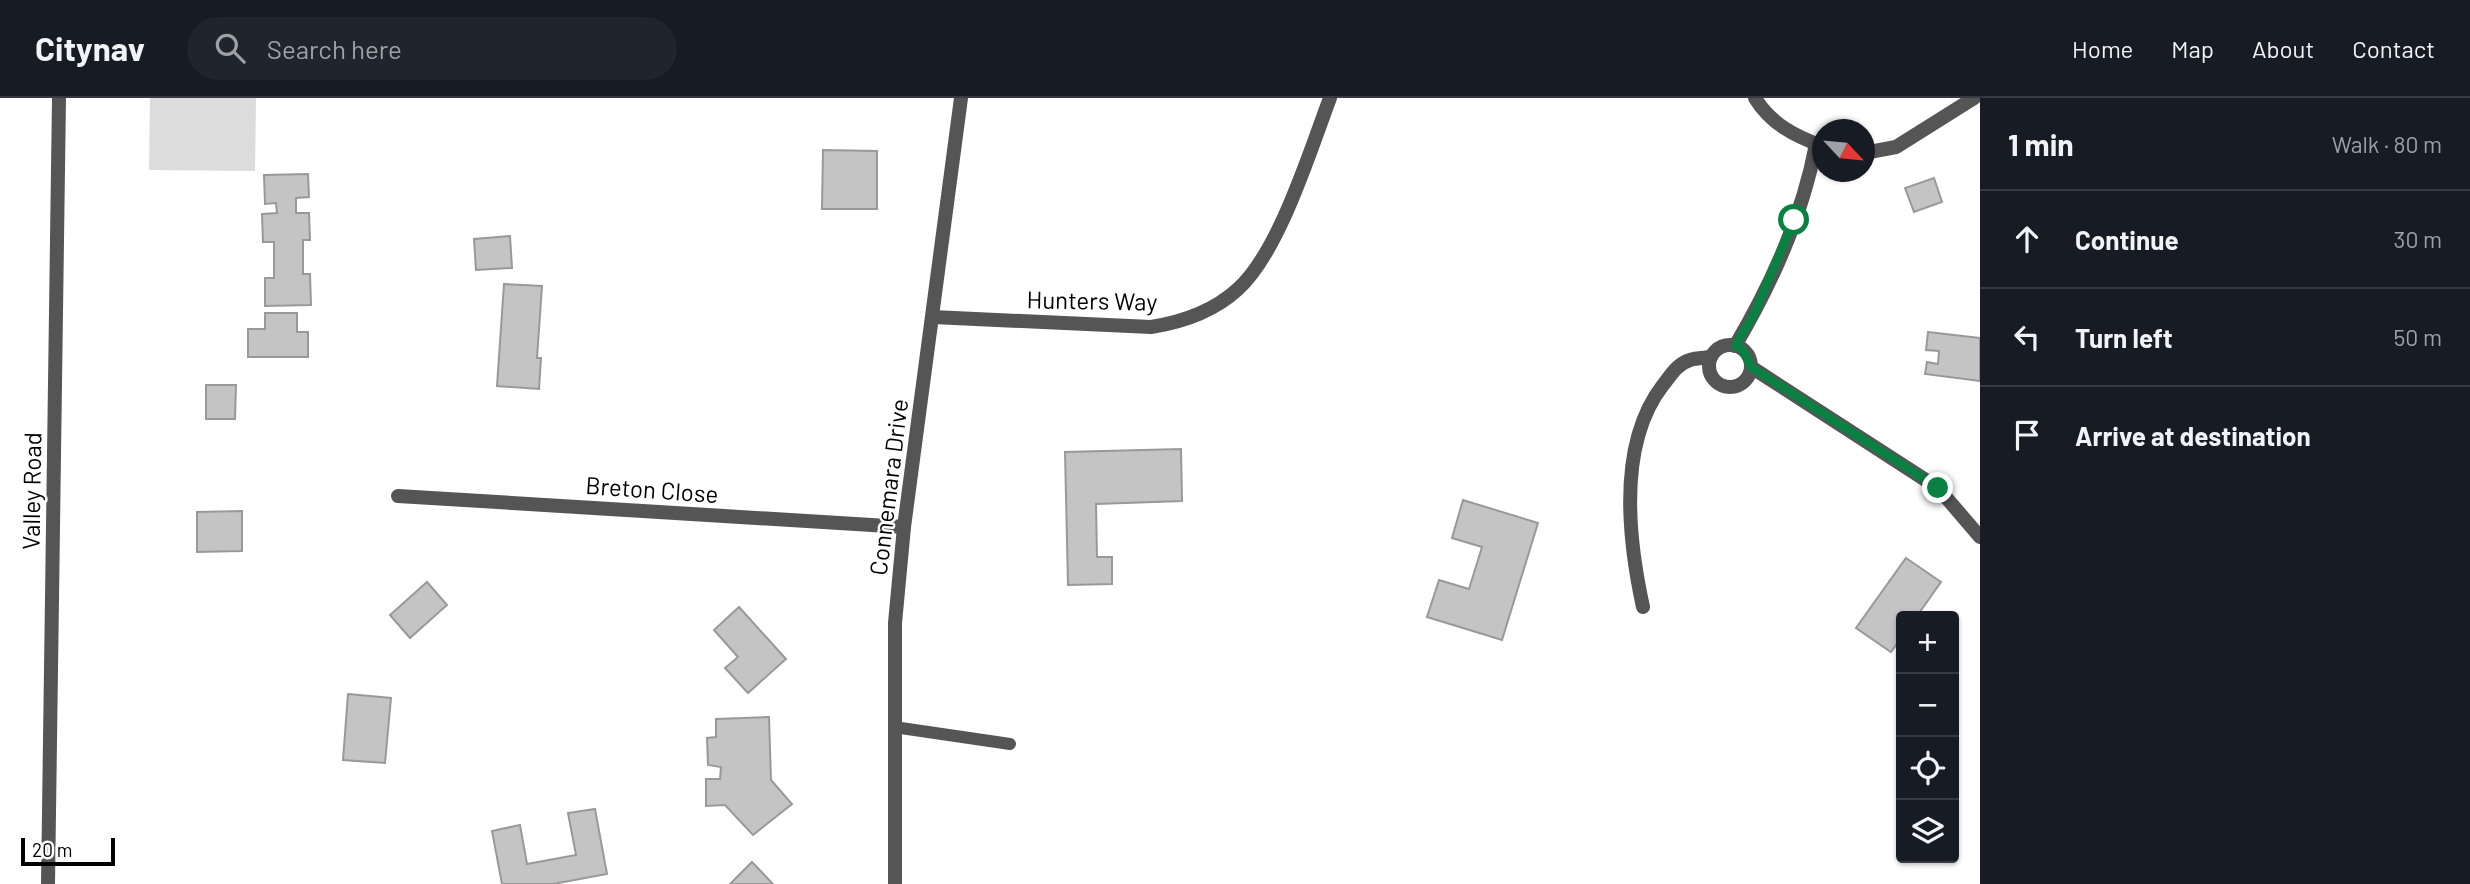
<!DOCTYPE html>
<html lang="en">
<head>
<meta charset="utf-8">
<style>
  :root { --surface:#171b24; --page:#20242c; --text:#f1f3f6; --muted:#9ea1a6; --line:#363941 }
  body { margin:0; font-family:Barlow,sans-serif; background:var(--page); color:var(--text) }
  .controls { position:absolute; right:21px; bottom:21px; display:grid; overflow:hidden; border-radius:7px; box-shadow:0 2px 5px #0004 }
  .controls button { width:63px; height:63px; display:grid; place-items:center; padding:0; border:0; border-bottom:2px solid var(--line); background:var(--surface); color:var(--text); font:35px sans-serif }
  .compass { position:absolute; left:1812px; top:21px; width:63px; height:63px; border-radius:50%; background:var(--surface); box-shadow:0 2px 5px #0004; rotate:116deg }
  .scale { position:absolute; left:21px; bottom:18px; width:94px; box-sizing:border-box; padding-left:7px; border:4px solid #000; border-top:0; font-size:19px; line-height:24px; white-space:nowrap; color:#000; -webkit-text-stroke:5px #fff; paint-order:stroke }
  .stop { position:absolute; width:21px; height:21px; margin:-16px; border:5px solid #0b8043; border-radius:50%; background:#fff }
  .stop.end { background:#0b8043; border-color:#fff; box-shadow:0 2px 7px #0008 }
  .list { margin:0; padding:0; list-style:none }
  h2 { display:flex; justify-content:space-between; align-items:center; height:91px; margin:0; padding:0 28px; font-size:30px }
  h2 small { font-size:23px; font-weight:400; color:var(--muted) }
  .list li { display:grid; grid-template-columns:46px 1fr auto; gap:21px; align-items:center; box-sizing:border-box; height:98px; padding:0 28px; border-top:2px solid var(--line) }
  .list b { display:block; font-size:26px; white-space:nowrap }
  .list em { font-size:23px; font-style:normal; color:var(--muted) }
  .icon { flex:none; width:38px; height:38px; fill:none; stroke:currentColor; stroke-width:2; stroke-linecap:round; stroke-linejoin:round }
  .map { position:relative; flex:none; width:1980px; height:786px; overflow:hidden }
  header { display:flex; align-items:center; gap:42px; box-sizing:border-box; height:98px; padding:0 35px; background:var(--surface); border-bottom:2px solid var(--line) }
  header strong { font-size:33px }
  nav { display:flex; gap:38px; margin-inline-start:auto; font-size:24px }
  .search { width:490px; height:63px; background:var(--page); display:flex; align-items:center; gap:18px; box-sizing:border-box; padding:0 24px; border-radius:38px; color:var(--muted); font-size:26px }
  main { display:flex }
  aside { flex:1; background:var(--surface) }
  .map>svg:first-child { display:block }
  .green { fill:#dcdcdc }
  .building { fill:#c4c4c4; stroke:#999; stroke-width:2 }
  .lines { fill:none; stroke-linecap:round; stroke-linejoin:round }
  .lane { stroke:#555; stroke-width:12 }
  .street { stroke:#555; stroke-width:14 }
  .route { stroke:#0b8043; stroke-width:9 }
  .labels { text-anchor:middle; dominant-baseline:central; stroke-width:5; stroke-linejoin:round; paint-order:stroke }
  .street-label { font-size:24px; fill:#000; stroke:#fff }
</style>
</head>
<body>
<header>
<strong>Citynav</strong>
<div class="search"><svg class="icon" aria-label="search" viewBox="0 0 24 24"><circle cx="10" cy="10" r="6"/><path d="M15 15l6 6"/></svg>Search here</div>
<nav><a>Home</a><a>Map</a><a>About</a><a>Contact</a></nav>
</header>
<main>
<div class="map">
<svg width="1980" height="786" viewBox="0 0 1980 786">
  <rect width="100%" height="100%" fill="#fff"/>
  <polygon class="green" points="150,0 256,0 255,73 149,72"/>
  <g class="building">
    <polygon points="823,52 877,53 877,111 822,111"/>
    <polygon points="308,76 309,99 296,100 296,115 309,115 310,142 303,142 303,176 310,176 311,207 265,208 265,180 274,180 274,144 263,144 262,116 277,115 276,105 265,106 264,77"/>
    <polygon points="1934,80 1942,104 1914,114 1905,90"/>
    <polygon points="510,138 512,170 476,172 474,141"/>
    <polygon points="504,186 542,188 537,260 541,260 539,291 497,288"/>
    <polygon points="265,215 297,215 297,234 308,234 308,259 248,259 248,231 265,231"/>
    <polygon points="1928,234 1980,240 1980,283 1925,276 1927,264 1938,266 1939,253 1926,252"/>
    <polygon points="206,287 236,287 235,321 206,321"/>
    <polygon points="1181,351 1182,403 1096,406 1097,459 1112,459 1112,486 1068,487 1065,354"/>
    <polygon points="1463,402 1538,425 1502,542 1427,519 1439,482 1469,491 1482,449 1452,440"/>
    <polygon points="242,413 242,453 197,454 197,414"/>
    <polygon points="1906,460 1941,484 1917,518 1901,518 1901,540 1891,554 1856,530"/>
    <polygon points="427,484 447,507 410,540 390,517"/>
    <polygon points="739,509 786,561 748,595 725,570 738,559 714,532"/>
    <polygon points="348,596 391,600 385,665 343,662"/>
    <polygon points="769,619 771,682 792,706 753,737 725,707 706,708 706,681 720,681 721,669 708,667 707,640 716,639 716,621"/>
    <polygon points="595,711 607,776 553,786 502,786 492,733 520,727 527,766 576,757 568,715"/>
    <polygon points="752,764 773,786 730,786"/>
  </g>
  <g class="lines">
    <polyline class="lane" points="894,629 1010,646"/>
    <g class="street">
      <path d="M1755,0c16,26 40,38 67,48"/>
      <polyline points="1864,55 1896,49 1974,0"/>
      <path d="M933,219l218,10c32,-5 62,-15 87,-38 41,-37 72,-138 92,-191"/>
      <circle cx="1730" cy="268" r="21"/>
      <path d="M1735,248c36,-61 68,-132 81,-202"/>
      <polyline points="1751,269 1938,390 1980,439"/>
      <polyline points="398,398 904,429"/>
      <path d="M1643,509c-15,-69 -26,-163 20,-222 8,-10 14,-21 27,-25 6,-2 14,-2 21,-3"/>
      <polyline points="48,786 59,0"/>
      <polyline points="895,786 895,525 904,429 961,0"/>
    </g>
  </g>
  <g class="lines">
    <polyline class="route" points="1794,122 1754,216 1735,248 1743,252 1751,269 1938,390"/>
  </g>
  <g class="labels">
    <g class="street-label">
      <text transform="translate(1092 202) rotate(1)">Hunters Way</text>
      <text transform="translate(888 389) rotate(-83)">Connemara Drive</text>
      <text transform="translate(652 391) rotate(4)">Breton Close</text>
      <text transform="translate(31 393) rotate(-89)">Valley Road</text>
    </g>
  </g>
</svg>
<div class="controls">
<button>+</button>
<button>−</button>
<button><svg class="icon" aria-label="locate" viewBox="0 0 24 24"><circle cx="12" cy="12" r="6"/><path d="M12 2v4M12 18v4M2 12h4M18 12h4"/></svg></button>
<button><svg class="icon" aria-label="layers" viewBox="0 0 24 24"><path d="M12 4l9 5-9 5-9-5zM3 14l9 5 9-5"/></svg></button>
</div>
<svg class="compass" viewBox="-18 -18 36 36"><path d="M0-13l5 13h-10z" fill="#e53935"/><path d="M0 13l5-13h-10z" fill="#9ea1a6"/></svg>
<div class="scale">20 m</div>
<div class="stop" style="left:1794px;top:122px"></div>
<div class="stop end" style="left:1938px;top:390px"></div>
</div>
<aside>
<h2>1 min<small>Walk · 80 m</small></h2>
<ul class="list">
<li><svg class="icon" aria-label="ahead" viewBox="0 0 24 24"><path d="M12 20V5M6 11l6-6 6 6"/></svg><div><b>Continue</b></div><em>30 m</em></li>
<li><svg class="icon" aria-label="left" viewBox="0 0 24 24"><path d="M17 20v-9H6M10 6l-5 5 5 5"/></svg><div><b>Turn left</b></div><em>50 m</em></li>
<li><svg class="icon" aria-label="arrive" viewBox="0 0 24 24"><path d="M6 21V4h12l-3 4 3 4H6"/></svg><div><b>Arrive at destination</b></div></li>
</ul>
</aside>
</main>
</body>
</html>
